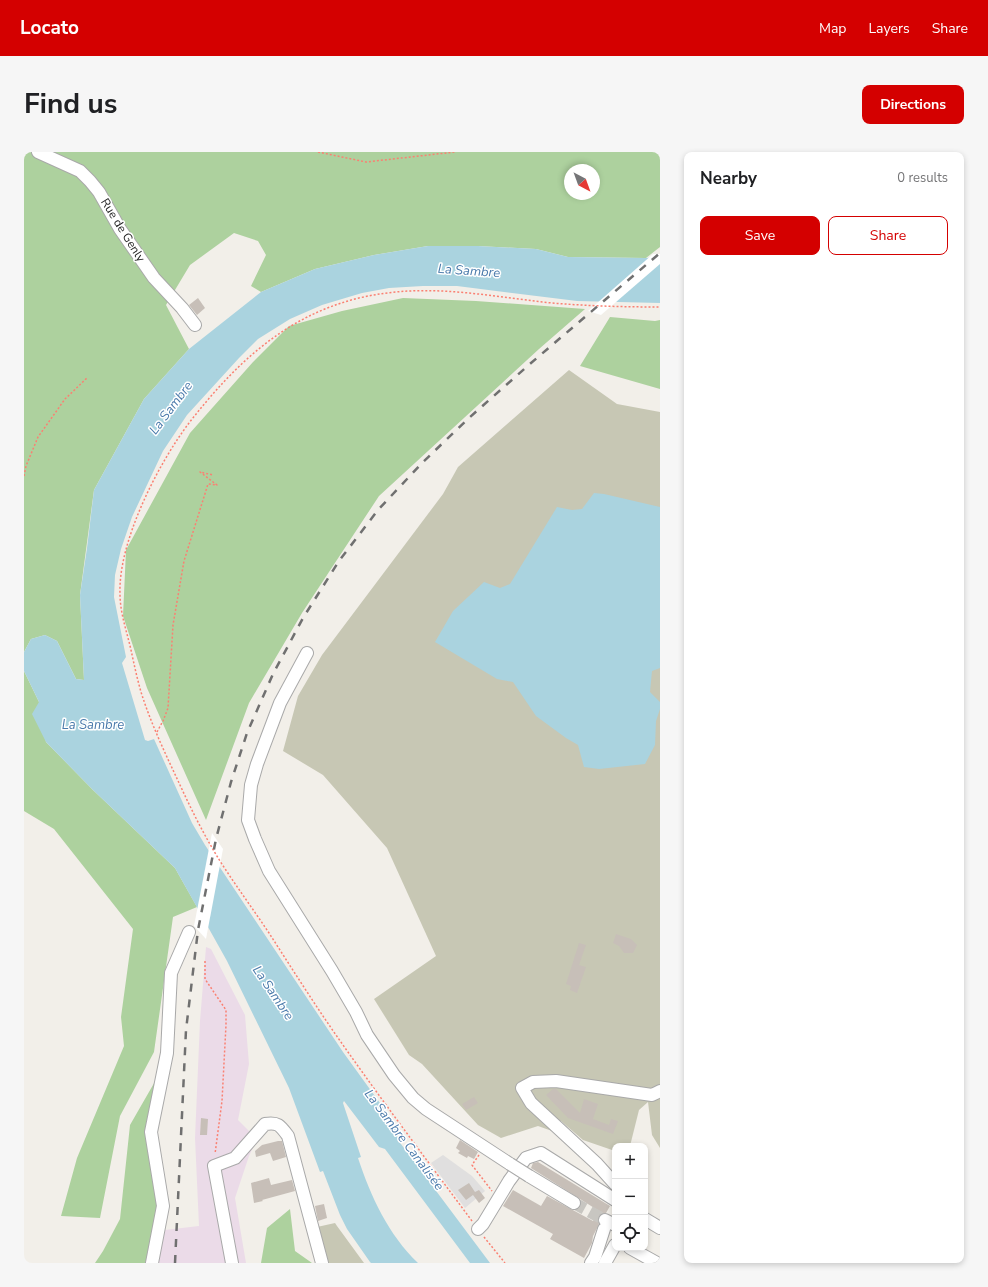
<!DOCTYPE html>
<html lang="en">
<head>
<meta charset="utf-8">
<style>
  :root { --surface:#fff; --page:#f6f6f6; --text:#202124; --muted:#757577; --line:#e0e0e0; --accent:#d40000 }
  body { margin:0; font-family:"Nunito Sans",sans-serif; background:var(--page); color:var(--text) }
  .controls { position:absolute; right:12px; bottom:12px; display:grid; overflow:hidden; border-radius:8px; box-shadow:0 2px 6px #0003 }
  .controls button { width:36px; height:36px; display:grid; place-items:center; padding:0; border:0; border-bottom:1px solid var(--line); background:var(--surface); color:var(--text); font:20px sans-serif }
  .compass { position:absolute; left:540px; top:12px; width:36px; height:36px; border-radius:50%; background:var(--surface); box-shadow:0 2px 6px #0003; rotate:139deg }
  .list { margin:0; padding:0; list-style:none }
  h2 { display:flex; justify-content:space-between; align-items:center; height:52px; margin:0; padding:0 16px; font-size:17px }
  h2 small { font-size:13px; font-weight:400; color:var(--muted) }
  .actions { display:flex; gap:8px; padding:12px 16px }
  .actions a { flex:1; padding:9px 0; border:1px solid var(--accent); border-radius:8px; text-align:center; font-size:14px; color:var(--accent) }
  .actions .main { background:var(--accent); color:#fff }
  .icon { flex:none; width:22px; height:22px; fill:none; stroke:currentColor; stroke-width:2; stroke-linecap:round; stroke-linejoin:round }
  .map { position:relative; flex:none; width:636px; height:1111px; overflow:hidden; border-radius:8px }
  header { display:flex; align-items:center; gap:24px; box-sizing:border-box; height:56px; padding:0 20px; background:var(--accent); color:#fff }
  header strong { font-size:19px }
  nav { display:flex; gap:22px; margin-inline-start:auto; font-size:14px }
  .intro { display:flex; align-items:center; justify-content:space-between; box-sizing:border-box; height:96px; padding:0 24px }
  h1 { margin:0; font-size:28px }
  .button { padding:10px 18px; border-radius:8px; background:var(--accent); color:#fff; font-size:14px; font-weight:700 }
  main { display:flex; gap:24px; padding:0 24px }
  aside { flex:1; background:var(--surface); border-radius:8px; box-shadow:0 2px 6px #0003 }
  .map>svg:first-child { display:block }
  .residential { fill:#e0dfdf }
  .industrial { fill:#ebdbe8 }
  .construction { fill:#c7c7b4 }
  .forest { fill:#add19e; fill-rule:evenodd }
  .water { fill:#aad3df }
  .pier { fill:#fff }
  .building { fill:#c7bfb8 }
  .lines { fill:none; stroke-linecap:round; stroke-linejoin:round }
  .minor-tunnel { stroke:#c8c6c1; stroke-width:12; stroke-dasharray:12 6; stroke-linecap:butt }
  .minor-casing { stroke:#a9a9a9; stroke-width:14 }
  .path { stroke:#fa8072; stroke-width:1.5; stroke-dasharray:2 2; stroke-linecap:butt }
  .minor { stroke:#fff; stroke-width:12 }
  .rail { stroke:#707070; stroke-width:2.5; stroke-dasharray:8 8; stroke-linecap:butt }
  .minor-bridge-casing { stroke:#a9a9a9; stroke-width:14; stroke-linecap:butt }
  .minor-bridge { stroke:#fff; stroke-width:12 }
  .labels { text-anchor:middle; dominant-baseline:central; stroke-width:3; stroke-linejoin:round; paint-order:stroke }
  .street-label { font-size:12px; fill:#222; stroke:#fff }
  .water-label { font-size:13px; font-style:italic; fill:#4a7aab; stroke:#fff }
</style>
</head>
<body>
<header>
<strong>Locato</strong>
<nav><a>Map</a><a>Layers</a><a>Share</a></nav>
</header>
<div class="intro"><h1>Find us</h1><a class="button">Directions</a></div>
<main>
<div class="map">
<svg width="636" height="1111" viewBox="0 0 636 1111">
  <rect width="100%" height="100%" fill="#f2efe9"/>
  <polygon class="residential" points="419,1003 448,1024 461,1039 441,1056 407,1011"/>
  <polygon class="industrial" points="182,795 187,797 221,863 225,912 214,968 233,987 225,1004 211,1046 222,1111 131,1111 141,1078 175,1074 171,986 176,869"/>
  <g class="construction">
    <polygon points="545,218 593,252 636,260 636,996 628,983 624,950 615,958 606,994 591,994 591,999 559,988 537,969 528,979 514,974 477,986 454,973 398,912 385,903 350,847 412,804 363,696 299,623 259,599 274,544 298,503 419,342 434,315"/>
    <polygon points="311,1071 313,1074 340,1111 303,1111 293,1075"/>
  </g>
  <g class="forest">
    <path d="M0,0h636v95l-14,11 -78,-1 -32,-8 -58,-3h-50l-54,9 -59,14 -54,23 -10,-6 15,-31 -8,-14 -24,-8 -44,32 -24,40 23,44 -45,50 -50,91 -14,105 4,85 -8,-1 -19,-38 -12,-6 -14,4 -7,13zM546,18h24v24h-24z"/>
    <polygon points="379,146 452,149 561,157 515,197 355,344 278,461 225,551 182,668 123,536 99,464 102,398 166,281 229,210 265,174 318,159"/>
    <polygon points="586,165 631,169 636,168 636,237 556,214"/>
    <polygon points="0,519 15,550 22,590 69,638 151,716 173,755 149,765 130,900 96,964 76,1066 37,1064 53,1006 100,894 97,865 109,777 30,677 0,659"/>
    <polygon points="133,926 122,979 135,1048 123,1107 121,1111 71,1111 79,1099 96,1067 106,973"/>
    <polygon points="266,1057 271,1099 288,1111 237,1111 243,1076"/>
  </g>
  <g class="water">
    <path d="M404,94h50l58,3 32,8 78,1 14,-1v46l-83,-2 -120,-15h-34l-34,2 -27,5 -40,12 -32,14 -32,20 -19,19 -52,57 -24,36 -31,66 -11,32 -6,26 -1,22 12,60 -4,6 23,77 3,1 6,-2 38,84 13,22 138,207 55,76 -1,7 1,5 92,123h-20l-85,-114 -6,-2 -35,-46 -1,2 18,54 -3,1c13,39 30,76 60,105h-47l-1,-1 -23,-33 -7,-14 -17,-44 -3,1 -31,-84 -62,-127 -52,-93 -82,-78 -47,-48 -14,-28 7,-12 -15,-31v-19l7,-13 14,-4 12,6 19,38 8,1 -4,-85 7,-47 7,-58 50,-91 45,-50 72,-57 54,-23 59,-14z"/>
    <polygon points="570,341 580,342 636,355 636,516 628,519 626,540 636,550 636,557 632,569 631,593 621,612 575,617 560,615 554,593 542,586 512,564 489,530 473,527 411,490 429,459 460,430 476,436 486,432 533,355 548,358 558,357"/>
  </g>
  <g class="pier">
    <polygon points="629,102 636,102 636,112 577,163 564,159"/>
    <polygon points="188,681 199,697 182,787 170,774"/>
  </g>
  <g class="building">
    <polygon points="174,146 181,156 173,163 165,153"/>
    <polygon points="592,782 607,787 613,793 609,801 600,801 595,794 589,791"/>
    <polygon points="555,791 562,793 555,813 562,815 553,841 546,838 547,834 542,832"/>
    <polygon points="529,937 532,937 556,961 560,947 574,952 569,967 585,973 587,967 594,969 589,982 544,966 522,943"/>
    <polygon points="450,945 454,951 442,958 438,952"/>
    <polygon points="177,966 184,967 183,983 176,983"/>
    <polygon points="436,988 454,1000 450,1007 444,1004 443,1006 434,1001 436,999 432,996"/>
    <polygon points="254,989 258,989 262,1005 249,1009 246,1001 232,1005 231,999 238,993"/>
    <polygon points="514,1010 586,1054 582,1061 577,1062 575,1064 574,1068 575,1072 569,1084 568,1091 560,1106 526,1087 529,1082 479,1054 489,1038 517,1054 523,1044 569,1069 575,1059 507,1016 509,1011"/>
    <polygon points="245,1026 247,1033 268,1028 271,1039 238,1048 239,1049 230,1051 227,1031"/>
    <polygon points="445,1031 451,1040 455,1038 461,1046 455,1051 449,1043 442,1048 434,1038"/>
    <polygon points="300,1052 303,1066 294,1069 291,1054"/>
  </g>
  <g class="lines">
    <polyline class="minor-tunnel" points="550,1051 581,1068"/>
    <g class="minor-casing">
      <g id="minor">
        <polyline points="14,0 56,19 66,29 75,40 96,77 130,126 158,156 171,173"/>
        <polyline points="283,501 256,551 233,612 227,633 224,668 231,687 245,719 308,819 332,860 343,883 370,923 389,946 402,957 486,1012"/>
        <polyline points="505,1024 550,1051"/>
        <polyline points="591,1032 573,1012 507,951 498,936 509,930 532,929 628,943 636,939"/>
        <polyline points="621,1067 636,1076"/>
        <polyline points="581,1068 591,1073"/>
        <polyline points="454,1077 459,1072 485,1029 502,1006 517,1001 591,1048"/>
        <polyline points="606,1096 633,1111"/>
        <polyline points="128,1111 139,1054 127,980 143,901 147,821 165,780"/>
        <path d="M208,1111l-18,-97 21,-8 30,-34c13,-2 15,1 23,12l34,127"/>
        <polyline points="567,1111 571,1105 580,1077"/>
        <polyline points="581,1111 591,1093"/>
      </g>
    </g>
    <g class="path">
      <polyline points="294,0 342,10 431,0"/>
      <polyline points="0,324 2,314 14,285 41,247 64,225"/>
      <polyline points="133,580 139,569 144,556 149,473 160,409 184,332 193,333 176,320 189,323"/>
      <polyline points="181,809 181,827 202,858 202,873 198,949 191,1002"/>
      <polyline points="455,1003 448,1013 468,1039"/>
      <path d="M448,1069c-46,-62 -92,-123 -136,-186 -23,-33 -45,-68 -67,-102 -16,-24 -33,-47 -49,-72 -15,-24 -28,-50 -40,-76 -14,-30 -29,-61 -39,-93 -4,-14 -7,-28 -10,-42 -4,-18 -11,-37 -11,-56 -2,-52 38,-130 69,-171 46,-59 96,-107 170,-125 69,-16 125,-2 193,5 36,3 72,4 108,4"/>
      <polyline points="460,1085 481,1111"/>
    </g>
    <use href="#minor" class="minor"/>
    <polyline class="rail" points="151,1111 162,878 174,778 192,687 207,630 223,581 249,522 279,466 315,409 354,358 398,311 446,265 507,211 636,101"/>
    <g class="minor-bridge-casing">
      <polyline id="minor-bridge" points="486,1012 505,1024"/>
    </g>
    <use href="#minor-bridge" class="minor-bridge"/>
  </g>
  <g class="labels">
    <g class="street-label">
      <text transform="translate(99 78) rotate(58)">Rue de Genly</text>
    </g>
    <g class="water-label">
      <text transform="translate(445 119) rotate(4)">La Sambre</text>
      <text transform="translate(147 256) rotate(-53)">La Sambre</text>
      <text x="69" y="573">La Sambre</text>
      <text transform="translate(249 841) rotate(56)">La Sambre</text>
      <text transform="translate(380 988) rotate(53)">La Sambre Canalisée</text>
    </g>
  </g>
</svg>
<div class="controls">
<button>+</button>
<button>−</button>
<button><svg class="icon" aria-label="locate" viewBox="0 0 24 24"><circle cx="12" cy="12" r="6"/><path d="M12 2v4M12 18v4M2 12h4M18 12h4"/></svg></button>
</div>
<svg class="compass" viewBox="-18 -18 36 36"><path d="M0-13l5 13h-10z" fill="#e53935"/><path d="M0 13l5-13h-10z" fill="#757577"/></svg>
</div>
<aside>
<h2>Nearby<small>0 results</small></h2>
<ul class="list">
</ul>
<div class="actions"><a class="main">Save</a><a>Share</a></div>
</aside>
</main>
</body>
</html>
